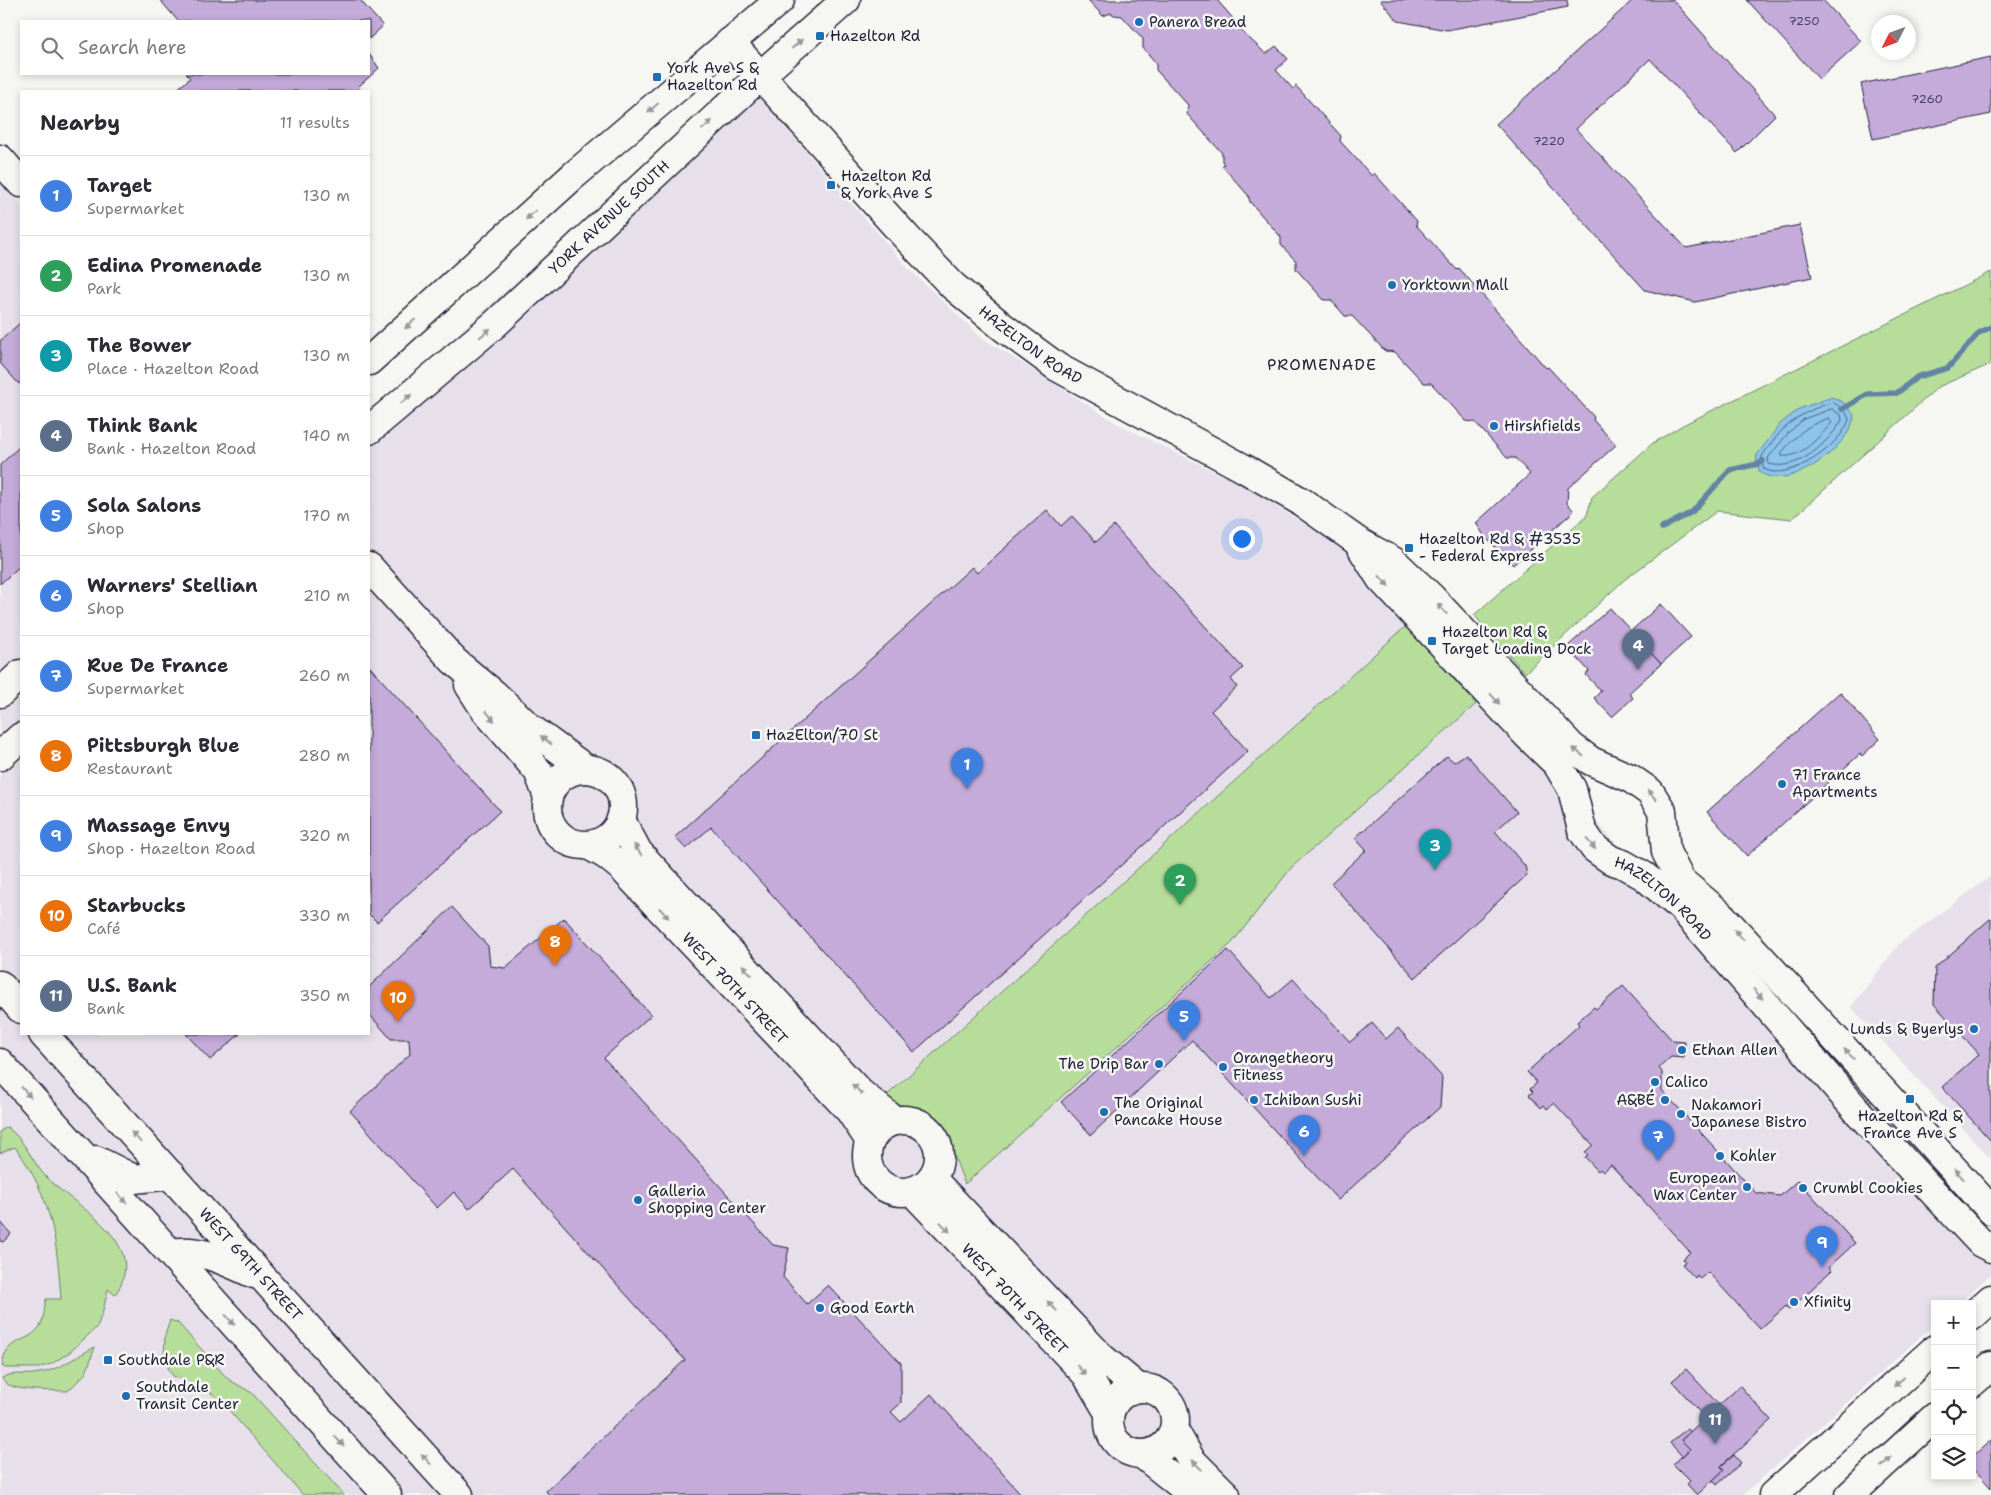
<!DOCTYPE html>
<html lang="en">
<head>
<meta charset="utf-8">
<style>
  :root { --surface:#fff; --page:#f7f7f7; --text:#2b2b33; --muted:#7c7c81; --line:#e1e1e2; --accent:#1f6fb2 }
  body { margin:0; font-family:"Shantell Sans",sans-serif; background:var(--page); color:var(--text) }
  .controls { position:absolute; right:15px; bottom:15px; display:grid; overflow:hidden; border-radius:0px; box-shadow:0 2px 8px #0003 }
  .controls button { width:45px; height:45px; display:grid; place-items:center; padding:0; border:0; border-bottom:1px solid var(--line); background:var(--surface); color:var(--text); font:25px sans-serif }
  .compass { position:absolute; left:1871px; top:15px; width:45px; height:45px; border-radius:50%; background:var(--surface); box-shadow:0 2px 8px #0003; rotate:228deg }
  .you { position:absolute; left:1241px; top:538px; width:18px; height:18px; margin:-12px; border:4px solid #fff; border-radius:50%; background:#1a73e8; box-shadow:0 0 0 8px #1a73e833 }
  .badge { display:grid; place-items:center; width:32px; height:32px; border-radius:50%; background:var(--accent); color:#fff; font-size:16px; font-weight:700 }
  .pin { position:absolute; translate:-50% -41px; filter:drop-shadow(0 1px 2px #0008) }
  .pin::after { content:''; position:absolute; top:26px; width:18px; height:15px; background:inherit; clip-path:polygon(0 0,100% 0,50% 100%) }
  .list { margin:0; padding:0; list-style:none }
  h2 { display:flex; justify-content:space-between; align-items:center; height:65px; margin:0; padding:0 20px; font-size:21px }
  h2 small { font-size:16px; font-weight:400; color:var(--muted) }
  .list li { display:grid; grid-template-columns:32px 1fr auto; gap:15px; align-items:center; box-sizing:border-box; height:80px; padding:0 20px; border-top:1px solid var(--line) }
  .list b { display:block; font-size:19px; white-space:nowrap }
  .list p { margin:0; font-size:16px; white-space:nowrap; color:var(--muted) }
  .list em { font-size:16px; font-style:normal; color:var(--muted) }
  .icon { flex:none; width:28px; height:28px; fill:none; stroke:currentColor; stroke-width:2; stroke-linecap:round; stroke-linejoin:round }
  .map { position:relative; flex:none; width:1991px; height:1495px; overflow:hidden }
  .search { position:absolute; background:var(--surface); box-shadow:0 2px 8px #0003; left:20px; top:20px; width:350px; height:55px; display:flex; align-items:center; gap:12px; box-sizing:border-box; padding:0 18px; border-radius:0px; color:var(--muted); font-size:19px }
  .panel { position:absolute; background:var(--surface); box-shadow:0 2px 8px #0003; left:20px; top:90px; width:350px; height:945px; border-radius:0px }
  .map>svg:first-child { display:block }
  .built { fill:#e7e0eb }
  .green { fill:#b6de9a; stroke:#6c806a }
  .water { fill:#8cc3ea; stroke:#6283a4 }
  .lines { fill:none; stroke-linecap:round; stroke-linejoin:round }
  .shore { stroke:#4c6281; stroke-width:1 }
  .stream { stroke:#6283a4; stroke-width:5.5 }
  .building { fill:#c4abda; stroke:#22223b }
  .secondary-casing { stroke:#22223b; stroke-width:31 }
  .secondary { stroke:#f6f6f2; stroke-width:28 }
  .oneway { fill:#9797a0 }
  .poi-dot { fill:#1f6fb2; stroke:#f6f6f2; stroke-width:2 }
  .labels { text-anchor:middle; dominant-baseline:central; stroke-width:5; stroke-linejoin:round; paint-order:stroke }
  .number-label { font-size:12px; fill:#4a4463 }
  .poi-label { font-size:15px; fill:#22223b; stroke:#f6f6f2; text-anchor:start }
  .street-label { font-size:15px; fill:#22223b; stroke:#f6f6f2 }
  .neighbourhood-label { font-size:16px; letter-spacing:1px; fill:#22223b; stroke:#f6f6f2 }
</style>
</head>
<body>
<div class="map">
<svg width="1991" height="1495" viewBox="0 0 1991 1495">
  <rect width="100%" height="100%" fill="#f6f6f2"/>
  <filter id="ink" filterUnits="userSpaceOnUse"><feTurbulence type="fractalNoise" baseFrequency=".02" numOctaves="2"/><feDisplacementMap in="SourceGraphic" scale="10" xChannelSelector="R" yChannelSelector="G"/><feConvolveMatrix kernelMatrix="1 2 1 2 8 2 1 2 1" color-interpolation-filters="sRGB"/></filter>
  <g filter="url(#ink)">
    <g class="built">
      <polygon points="742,78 909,269 981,337 1118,424 1252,490 1328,539 1386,586 1991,1264 1991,1274 1958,1304 1935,1304 1935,1324 1743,1495 0,1495 0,180 21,203 21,1034 369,1034 369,414"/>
      <polygon points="1991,876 1991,1159 1851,1007 1899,944"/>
    </g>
    <g class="green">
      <polygon points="1991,272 1991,364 1938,387 1792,519 1717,511 1624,580 1525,673 1474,615 1587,515 1592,497 1653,443 1683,425"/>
      <polygon points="1406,626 1476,704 1292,867 1232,943 965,1184 950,1146 924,1115 884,1098"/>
      <path d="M7,1127c18,13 25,35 40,51 31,31 104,64 68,117l-7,-6 -5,22 -6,16 -27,25 -19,12 -13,4h-33l-3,-2c4,-31 25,-20 38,-40 5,-9 4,-18 6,-27h15c-4,-59 -9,-102 -46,-152l-15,6v-22z"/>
      <polygon points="170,1320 178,1323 228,1379 252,1393 344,1495 303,1495 220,1400 202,1386 173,1376 169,1370 164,1356 165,1335"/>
      <path d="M95,1347l-9,26 -18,18c-15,-1 -62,2 -66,-13 9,-6 21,-3 31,-4 27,-3 39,-16 62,-27z"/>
    </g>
    <path class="water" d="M1832,397l12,6 10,12c-1,30 -66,79 -94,57l-4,-9 1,-8 23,-31 19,-15z"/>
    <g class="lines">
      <g class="shore">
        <path d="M1833,402l12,9 4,8c-6,25 -60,64 -85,50l-3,-7 1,-6c21,-31 36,-43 71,-54z"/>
        <path d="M1832,409l9,6 1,5c-14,23 -44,52 -73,44l-1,-6 21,-26 15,-13z"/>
        <path d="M1829,418l3,4c-11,14 -32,37 -50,34l-1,-3c17,-19 24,-27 48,-35z"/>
      </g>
      <g class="stream">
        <polyline points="1842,409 1868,394 1897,393 1917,377 1948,368 1979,333 1991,327"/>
        <polyline points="1662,528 1692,512 1730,470 1758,464 1763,461"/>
      </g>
    </g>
    <g class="building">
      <polygon points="160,0 360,0 383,26 369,39 369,21 178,21"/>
      <polygon points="1088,0 1217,0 1236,22 1234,24 1266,54 1276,46 1288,59 1276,70 1293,89 1296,86 1341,136 1340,141 1372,176 1374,173 1417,221 1416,225 1457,270 1459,268 1546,368 1548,367 1594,417 1593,420 1616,445 1568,488 1567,503 1574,511 1513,565 1485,537 1476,523 1530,474 1515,458 1507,458 1475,422 1466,421 1431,383 1424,383 1395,352 1385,351 1352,316 1345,316 1331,300 1324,300 1296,269 1296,261 1281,245 1281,237 1250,202 1248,195 1222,166 1224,164 1222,161 1222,153 1187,114 1188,105 1156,70 1156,63 1143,48 1143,39 1122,16 1114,15 1111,13 1103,16"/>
      <polygon points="1380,0 1567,0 1568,7 1447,30 1398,21"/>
      <polygon points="1633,0 1673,0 1775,115 1737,153 1650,59 1576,129 1686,248 1800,225 1812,277 1695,302 1645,290 1496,124"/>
      <polygon points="1747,0 1823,0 1861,41 1819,79"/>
      <polygon points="369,54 379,68 358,87 361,91 175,91 190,78 186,74 369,74"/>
      <polygon points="1991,57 1991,114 1873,139 1861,84"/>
      <polygon points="21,322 21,382 19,384 0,363 0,341"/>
      <polygon points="21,445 21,565 0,584 0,465"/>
      <polygon points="1047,510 1061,526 1072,516 1096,542 1114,526 1243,668 1231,679 1237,687 1211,711 1248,751 914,1052 711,827 686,849 675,837 972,567 977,573"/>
      <polygon points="1661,604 1691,637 1661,664 1631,631"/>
      <polygon points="1610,608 1661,664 1629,693 1633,698 1612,717 1594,698 1601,691 1586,675 1589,671 1567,647"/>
      <polygon points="369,666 500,811 377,922 369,914"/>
      <polygon points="1840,692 1880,739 1862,756 1860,754 1747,856 1707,812"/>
      <polygon points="1466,754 1517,812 1495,831 1525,866 1527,875 1415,978 1331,883 1366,850 1355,838 1447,756 1454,762"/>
      <polygon points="452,907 488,946 490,966 505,968 564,918 651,1015 604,1058 773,1245 789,1248 783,1277 807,1304 828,1285 901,1363 901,1403 891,1412 901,1422 931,1394 1022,1495 549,1495 546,1491 685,1360 513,1169 469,1209 454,1192 437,1208 350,1111 410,1054 409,1039 391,1039 369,1014 369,987"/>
      <polygon points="1991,918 1991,1141 1942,1087 1979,1054 1934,1004 1935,968"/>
      <polygon points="1228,950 1271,998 1293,979 1350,1042 1372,1023 1386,1039 1398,1028 1442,1077 1440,1107 1338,1200 1192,1040 1091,1135 1061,1102"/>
      <polygon points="1623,986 1672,1040 1685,1041 1684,1058 1671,1057 1659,1068 1662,1072 1662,1090 1756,1193 1780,1196 1798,1180 1855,1243 1829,1267 1832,1270 1789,1310 1786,1306 1760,1329 1708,1272 1700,1279 1697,1275 1695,1278 1682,1264 1685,1262 1683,1259 1690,1252 1611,1165 1603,1172 1600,1169 1598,1171 1585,1157 1588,1155 1585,1152 1593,1145 1554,1103 1547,1109 1544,1105 1541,1108 1529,1095 1533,1092 1530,1089 1537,1083 1527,1072 1579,1025 1577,1022 1594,1007 1596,1009"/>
      <polygon points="186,1034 240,1034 210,1060"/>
      <polygon points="0,1221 11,1234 3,1242 0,1241"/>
      <polygon points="1686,1369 1719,1405 1705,1418 1672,1381"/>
      <polygon points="1740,1386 1771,1420 1721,1466 1724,1470 1697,1495 1687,1484 1690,1481 1673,1464 1690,1449 1681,1440"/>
      <polygon points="1687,1428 1690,1432 1681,1440 1690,1449 1682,1456 1670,1443"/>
      <polygon points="1991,1440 1991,1488 1972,1467 1972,1457"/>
      <polygon points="1734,1455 1741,1463 1717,1485 1713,1480 1724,1470 1721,1466"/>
    </g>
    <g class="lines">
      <g class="secondary-casing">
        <g id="secondary">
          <path id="s1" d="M730,42l177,196 46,48 51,42 53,39 188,102 57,33 55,39 36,20 39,37 140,149 19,14 39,17 20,14 12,19 4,41 15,29 39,33 68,73 203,223"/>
          <polyline points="0,159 21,183"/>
          <polyline points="369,361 573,176 780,0"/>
          <path id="s2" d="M369,430l126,-106 265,-248 86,-76"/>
          <path id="s3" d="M1359,544l22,35 146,156 30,29 15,25 10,41 12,18 17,12 12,4 21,12 37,31 179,207 121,129 10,5"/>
          <polyline points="369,567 454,661 494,694 530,728 586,769"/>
          <polyline points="469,685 485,710 538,771 548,797"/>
          <polyline points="0,693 21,674"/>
          <polyline points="0,756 21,737"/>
          <circle cx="585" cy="807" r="38"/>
          <polyline points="621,820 638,852 859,1092 895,1121"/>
          <path id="s4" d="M590,846l16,9 15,12 229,244 20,30"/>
          <polyline points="0,985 21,1009"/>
          <path id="s5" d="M43,1034l416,461"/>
          <polyline points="0,1063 387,1495"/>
          <circle cx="903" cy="1156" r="36"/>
          <polyline points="96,1160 134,1179 171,1175"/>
          <polyline points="932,1179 1102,1358 1138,1388"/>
          <path id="s6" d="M912,1191l174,183 23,39"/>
          <path d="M171,1253c29,-6 56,9 83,21"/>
          <polyline points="1972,1316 1991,1299"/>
          <polyline points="1972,1383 1991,1366"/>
          <circle cx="1142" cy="1421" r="33"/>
          <polyline points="1174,1430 1191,1460 1226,1495"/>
          <polyline points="1143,1455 1193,1495"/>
          <polyline points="1773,1495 1935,1349"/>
          <polyline points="1850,1495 1935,1417"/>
        </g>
      </g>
      <use href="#secondary" class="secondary"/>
    </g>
    <defs><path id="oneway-solid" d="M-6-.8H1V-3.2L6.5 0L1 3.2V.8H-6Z" transform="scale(1.25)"/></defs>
    <g class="oneway">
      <use href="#oneway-solid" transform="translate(797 44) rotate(-42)"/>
      <use href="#oneway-solid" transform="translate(653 108) rotate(139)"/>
      <use href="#oneway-solid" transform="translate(707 125) rotate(-43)"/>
      <use href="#oneway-solid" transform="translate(531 215) rotate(138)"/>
      <use href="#oneway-solid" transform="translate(410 324) rotate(138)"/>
      <use href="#oneway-solid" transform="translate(485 333) rotate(-40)"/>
      <use href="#oneway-solid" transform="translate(406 399) rotate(-40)"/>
      <use href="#oneway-solid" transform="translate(1384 581) rotate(48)"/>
      <use href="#oneway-solid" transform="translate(1442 609) rotate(-133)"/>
      <use href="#oneway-solid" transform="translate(1495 699) rotate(48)"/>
      <use href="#oneway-solid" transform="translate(490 716) rotate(50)"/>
      <use href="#oneway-solid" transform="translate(546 740) rotate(-142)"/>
      <use href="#oneway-solid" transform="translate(1578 752) rotate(-142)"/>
      <use href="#oneway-solid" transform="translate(1652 795) rotate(-130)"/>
      <use href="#oneway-solid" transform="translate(1591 844) rotate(49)"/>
      <use href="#oneway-solid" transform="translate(638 850) rotate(-124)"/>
      <use href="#oneway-solid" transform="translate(664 913) rotate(47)"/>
      <use href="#oneway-solid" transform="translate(1739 935) rotate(-133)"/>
      <use href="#oneway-solid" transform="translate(747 970) rotate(-133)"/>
      <use href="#oneway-solid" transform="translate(1758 994) rotate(48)"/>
      <use href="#oneway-solid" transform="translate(1849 1054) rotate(-133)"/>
      <use href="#oneway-solid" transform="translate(857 1089) rotate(-135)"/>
      <use href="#oneway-solid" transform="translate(26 1092) rotate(47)"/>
      <use href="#oneway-solid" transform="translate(136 1137) rotate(-132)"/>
      <use href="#oneway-solid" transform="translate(1959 1174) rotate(-132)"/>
      <use href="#oneway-solid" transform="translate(122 1198) rotate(48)"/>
      <use href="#oneway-solid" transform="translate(945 1227) rotate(46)"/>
      <use href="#oneway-solid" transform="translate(1052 1306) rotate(-134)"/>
      <use href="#oneway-solid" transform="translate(230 1320) rotate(48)"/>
      <use href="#oneway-solid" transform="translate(1081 1370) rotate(48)"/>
      <use href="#oneway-solid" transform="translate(1899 1382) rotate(138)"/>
      <use href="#oneway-solid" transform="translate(339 1441) rotate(48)"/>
      <use href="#oneway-solid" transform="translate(426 1459) rotate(-132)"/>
      <use href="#oneway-solid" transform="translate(1886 1462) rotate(-43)"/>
      <use href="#oneway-solid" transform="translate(1197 1465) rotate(-134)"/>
    </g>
  </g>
  <g class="poi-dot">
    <circle cx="1139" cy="22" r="5"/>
    <rect x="815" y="31" width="10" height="10" rx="2.5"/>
    <rect x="652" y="72" width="10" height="10" rx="2.5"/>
    <rect x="826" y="180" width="10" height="10" rx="2.5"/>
    <circle cx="1392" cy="285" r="5"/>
    <circle cx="1494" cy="426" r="5"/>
    <rect x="1404" y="543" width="10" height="10" rx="2.5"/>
    <rect x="1427" y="636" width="10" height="10" rx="2.5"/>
    <rect x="751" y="730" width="10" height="10" rx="2.5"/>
    <circle cx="1782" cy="784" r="5"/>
    <circle cx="1974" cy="1029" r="5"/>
    <circle cx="1682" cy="1050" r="5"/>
    <circle cx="1159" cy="1064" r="5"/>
    <circle cx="1223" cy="1067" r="5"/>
    <circle cx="1655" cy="1082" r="5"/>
    <rect x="1905" y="1094" width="10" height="10" rx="2.5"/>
    <circle cx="1254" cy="1100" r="5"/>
    <circle cx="1665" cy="1100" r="5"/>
    <circle cx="1104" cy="1112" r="5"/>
    <circle cx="1681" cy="1114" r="5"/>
    <circle cx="1720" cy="1156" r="5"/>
    <circle cx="1747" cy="1187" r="5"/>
    <circle cx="1803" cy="1188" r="5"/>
    <circle cx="638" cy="1200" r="5"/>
    <circle cx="1794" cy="1302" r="5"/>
    <circle cx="820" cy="1308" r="5"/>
    <rect x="103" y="1355" width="10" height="10" rx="2.5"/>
    <circle cx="126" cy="1396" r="5"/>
  </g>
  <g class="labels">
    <g class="number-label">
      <text x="1804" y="21">7250</text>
      <text x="1927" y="99">7260</text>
      <text x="1549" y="141">7220</text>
    </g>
    <g class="poi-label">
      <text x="1149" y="22">Panera Bread</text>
      <text x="830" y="36">Hazelton Rd</text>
      <text x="667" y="68">York Ave S &amp;<tspan x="667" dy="17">Hazelton Rd</tspan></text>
      <text x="841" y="176">Hazelton Rd<tspan x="841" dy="17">&amp; York Ave S</tspan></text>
      <text x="1402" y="285">Yorktown Mall</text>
      <text x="1504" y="426">Hirshfields</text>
      <text x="1419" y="539">Hazelton Rd &amp; #3535<tspan x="1419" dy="17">- Federal Express</tspan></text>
      <text x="1442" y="632">Hazelton Rd &amp;<tspan x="1442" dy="17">Target Loading Dock</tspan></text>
      <text x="766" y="735">HazElton/70 St</text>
      <text x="1792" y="775">71 France<tspan x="1792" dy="17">Apartments</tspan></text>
      <text x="1964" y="1029" text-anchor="end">Lunds &amp; Byerlys</text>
      <text x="1692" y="1050">Ethan Allen</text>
      <text x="1233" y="1058">Orangetheory<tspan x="1233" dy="17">Fitness</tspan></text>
      <text x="1149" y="1064" text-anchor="end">The Drip Bar</text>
      <text x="1665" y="1082">Calico</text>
      <text x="1264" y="1100">Ichiban Sushi</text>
      <text x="1655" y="1100" text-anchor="end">A&amp;BÉ</text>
      <text x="1114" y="1103">The Original<tspan x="1114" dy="17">Pancake House</tspan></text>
      <text x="1691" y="1105">Nakamori<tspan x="1691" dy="17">Japanese Bistro</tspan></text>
      <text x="1910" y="1116" text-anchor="middle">Hazelton Rd &amp;<tspan x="1910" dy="17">France Ave S</tspan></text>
      <text x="1730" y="1156">Kohler</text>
      <text x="1737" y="1178" text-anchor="end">European<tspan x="1737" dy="17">Wax Center</tspan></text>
      <text x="1813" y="1188">Crumbl Cookies</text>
      <text x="648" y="1191">Galleria<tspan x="648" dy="17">Shopping Center</tspan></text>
      <text x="1804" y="1302">Xfinity</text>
      <text x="830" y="1308">Good Earth</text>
      <text x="118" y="1360">Southdale P&amp;R</text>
      <text x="136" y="1387">Southdale<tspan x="136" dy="17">Transit Center</tspan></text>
    </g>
    <g class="street-label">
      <text stroke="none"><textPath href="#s2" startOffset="321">YORK AVENUE SOUTH</textPath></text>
      <text stroke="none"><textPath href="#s1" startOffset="428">HAZELTON ROAD</textPath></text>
      <text stroke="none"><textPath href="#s3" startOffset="476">HAZELTON ROAD</textPath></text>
      <text stroke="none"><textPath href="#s4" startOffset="204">WEST 70TH STREET</textPath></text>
      <text stroke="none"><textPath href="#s5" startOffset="310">WEST 69TH STREET</textPath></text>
      <text stroke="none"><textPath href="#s6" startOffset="149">WEST 70TH STREET</textPath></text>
    </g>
    <g class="neighbourhood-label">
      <text x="1322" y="364">PROMENADE</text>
    </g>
  </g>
</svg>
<div class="controls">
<button>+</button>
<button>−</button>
<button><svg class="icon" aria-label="locate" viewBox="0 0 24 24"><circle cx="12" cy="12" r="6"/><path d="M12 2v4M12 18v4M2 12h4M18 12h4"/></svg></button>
<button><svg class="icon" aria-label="layers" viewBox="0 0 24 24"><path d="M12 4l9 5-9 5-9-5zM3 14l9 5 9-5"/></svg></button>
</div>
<svg class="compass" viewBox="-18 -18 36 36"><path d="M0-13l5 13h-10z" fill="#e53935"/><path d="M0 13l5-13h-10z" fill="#7c7c81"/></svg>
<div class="you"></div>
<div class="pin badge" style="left:967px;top:789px;background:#3f7fe0">1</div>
<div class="pin badge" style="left:1180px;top:905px;background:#2e9e5b">2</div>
<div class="pin badge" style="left:1435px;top:870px;background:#0f9aa8">3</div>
<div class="pin badge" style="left:1638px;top:670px;background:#5c6f8a">4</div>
<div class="pin badge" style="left:1184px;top:1041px;background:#3f7fe0">5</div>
<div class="pin badge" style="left:1304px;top:1156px;background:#3f7fe0">6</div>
<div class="pin badge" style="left:1658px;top:1161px;background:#3f7fe0">7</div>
<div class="pin badge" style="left:555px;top:966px;background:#e8710a">8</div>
<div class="pin badge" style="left:1822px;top:1267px;background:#3f7fe0">9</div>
<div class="pin badge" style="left:398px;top:1022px;background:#e8710a">10</div>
<div class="pin badge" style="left:1715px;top:1444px;background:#5c6f8a">11</div>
<div class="search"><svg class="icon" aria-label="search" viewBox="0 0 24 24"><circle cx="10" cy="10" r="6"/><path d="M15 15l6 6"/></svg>Search here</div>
<section class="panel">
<h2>Nearby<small>11 results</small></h2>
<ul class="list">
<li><span class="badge" style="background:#3f7fe0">1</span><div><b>Target</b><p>Supermarket</p></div><em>130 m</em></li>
<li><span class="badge" style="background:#2e9e5b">2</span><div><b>Edina Promenade</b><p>Park</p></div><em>130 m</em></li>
<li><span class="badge" style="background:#0f9aa8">3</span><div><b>The Bower</b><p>Place · Hazelton Road</p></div><em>130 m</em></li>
<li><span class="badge" style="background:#5c6f8a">4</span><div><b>Think Bank</b><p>Bank · Hazelton Road</p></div><em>140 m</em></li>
<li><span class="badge" style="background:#3f7fe0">5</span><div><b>Sola Salons</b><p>Shop</p></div><em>170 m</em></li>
<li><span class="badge" style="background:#3f7fe0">6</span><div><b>Warners' Stellian</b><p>Shop</p></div><em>210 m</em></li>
<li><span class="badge" style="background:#3f7fe0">7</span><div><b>Rue De France</b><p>Supermarket</p></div><em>260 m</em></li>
<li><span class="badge" style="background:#e8710a">8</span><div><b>Pittsburgh Blue</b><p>Restaurant</p></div><em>280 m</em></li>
<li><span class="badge" style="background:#3f7fe0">9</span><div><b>Massage Envy</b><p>Shop · Hazelton Road</p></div><em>320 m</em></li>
<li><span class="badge" style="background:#e8710a">10</span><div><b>Starbucks</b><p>Café</p></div><em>330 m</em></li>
<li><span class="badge" style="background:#5c6f8a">11</span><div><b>U.S. Bank</b><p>Bank</p></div><em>350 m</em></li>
</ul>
</section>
</div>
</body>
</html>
